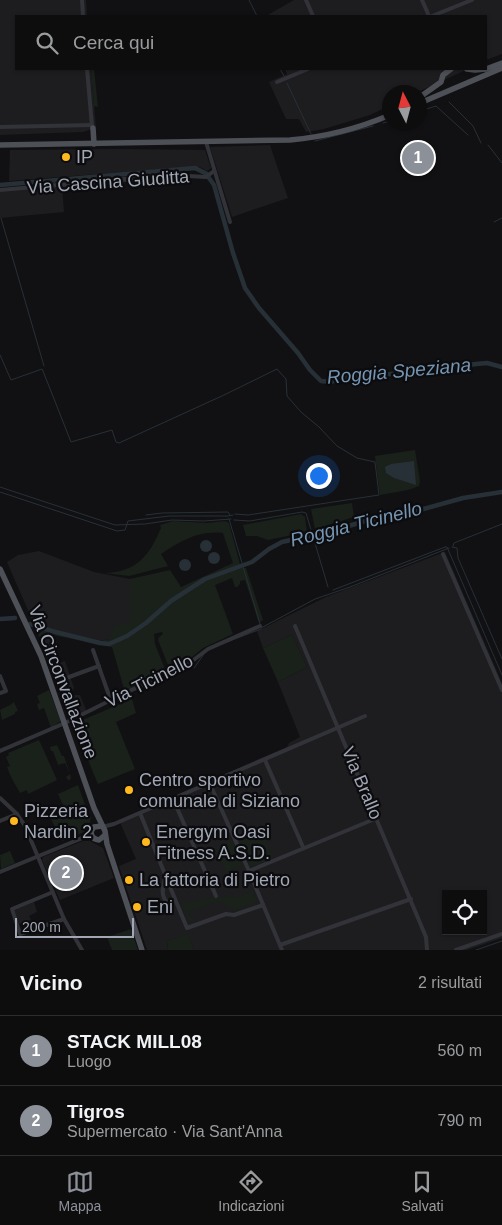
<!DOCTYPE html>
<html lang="it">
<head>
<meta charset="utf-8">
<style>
  :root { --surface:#0d0d0e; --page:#1b1b1c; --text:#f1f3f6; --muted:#9a9c9e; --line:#2d2d2e; --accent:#8c9099 }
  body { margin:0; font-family:Helvetica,sans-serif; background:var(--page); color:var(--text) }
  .controls { position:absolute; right:15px; bottom:15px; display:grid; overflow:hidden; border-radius:0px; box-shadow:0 1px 4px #0004 }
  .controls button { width:45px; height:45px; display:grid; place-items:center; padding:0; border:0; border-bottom:1px solid var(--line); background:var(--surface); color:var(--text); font:25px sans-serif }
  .compass { position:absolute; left:382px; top:85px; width:45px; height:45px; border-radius:50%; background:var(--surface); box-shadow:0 1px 4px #0004; rotate:354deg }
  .scale { position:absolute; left:15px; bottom:12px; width:119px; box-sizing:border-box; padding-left:5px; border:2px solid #a1a7b5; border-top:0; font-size:14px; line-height:18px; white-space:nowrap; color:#a1a7b5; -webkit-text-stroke:4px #0c0c0e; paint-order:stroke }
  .you { position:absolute; left:318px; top:475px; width:18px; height:18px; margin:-12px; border:4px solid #fff; border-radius:50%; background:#1a73e8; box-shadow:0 0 0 8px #1a73e833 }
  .badge { display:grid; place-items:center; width:32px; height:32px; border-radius:50%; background:var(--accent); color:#fff; font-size:16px; font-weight:700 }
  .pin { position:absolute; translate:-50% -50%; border:2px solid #fff; box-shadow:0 1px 5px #0006 }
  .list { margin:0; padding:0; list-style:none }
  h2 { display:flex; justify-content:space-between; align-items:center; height:65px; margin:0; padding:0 20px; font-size:21px }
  h2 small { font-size:16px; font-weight:400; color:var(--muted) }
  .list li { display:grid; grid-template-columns:32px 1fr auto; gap:15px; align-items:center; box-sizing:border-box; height:70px; padding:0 20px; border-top:1px solid var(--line) }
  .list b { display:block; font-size:19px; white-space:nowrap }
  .list p { margin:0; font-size:16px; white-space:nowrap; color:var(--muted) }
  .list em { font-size:16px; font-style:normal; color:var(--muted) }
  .icon { flex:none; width:28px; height:28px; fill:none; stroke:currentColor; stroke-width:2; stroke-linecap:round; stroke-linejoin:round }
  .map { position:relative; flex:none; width:502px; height:950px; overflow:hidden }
  .search { position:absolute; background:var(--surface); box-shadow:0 1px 4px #0004; left:15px; right:15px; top:15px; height:55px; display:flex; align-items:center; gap:12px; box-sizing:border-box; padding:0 18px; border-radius:0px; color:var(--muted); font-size:19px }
  .sheet { height:205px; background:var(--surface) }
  nav { display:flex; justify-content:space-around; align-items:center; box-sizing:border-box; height:70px; border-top:1px solid var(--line); background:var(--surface); font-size:14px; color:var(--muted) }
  nav a { display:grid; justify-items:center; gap:2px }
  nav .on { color:var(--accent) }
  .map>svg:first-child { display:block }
  .built { fill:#1d1d20; fill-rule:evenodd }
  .green { fill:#19211a }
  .water { fill:#273037 }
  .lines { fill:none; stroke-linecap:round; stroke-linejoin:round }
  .stream { stroke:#273037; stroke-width:1 }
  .canal { stroke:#273037; stroke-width:4.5 }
  .minor { stroke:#323338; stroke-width:4 }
  .primary { stroke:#4e5057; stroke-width:5.5 }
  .poi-dot { fill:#ffb81d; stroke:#0c0c0e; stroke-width:2 }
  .labels { text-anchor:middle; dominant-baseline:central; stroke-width:4.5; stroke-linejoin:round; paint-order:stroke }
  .poi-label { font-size:18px; fill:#a1a7b5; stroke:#0c0c0e; text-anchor:start }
  .street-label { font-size:18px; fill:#a1a7b5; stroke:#0c0c0e }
  .water-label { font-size:19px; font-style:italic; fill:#7595b3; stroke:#0c0c0e }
</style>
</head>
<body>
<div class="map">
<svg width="502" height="950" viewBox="0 0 502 950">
  <rect width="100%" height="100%" fill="#111113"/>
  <g class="built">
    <polygon points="0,0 86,0 87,16 16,16 16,69 91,69 96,128 83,132 0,135"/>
    <polygon points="294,0 502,0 502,54 486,60 486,16 266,16"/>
    <polygon points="285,69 468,69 418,92 390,92 389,106 370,115 324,129 306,132 299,119 286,119 269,82 287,74"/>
    <polygon points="270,145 288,198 232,217 210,147"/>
    <polygon points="117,149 205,150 211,168 207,171 200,167 186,167 9,181 10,150"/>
    <polygon points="62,186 64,212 0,218 0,191"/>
    <polygon points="39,551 94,572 130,579 130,624 110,639 99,641 34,624 7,562 18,555"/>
    <path d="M445,552l57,131v255l-35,12h-273l-6,-15 -21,6 1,9h-21l-28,-84 17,-7 -17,-39 168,-73 2,-4 11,-6 -22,-55 29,-15 -15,-32 -29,13 -6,-17 69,-34zM446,894h37v37h-37z"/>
    <polygon points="53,635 59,647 50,653 55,664 65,661 74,688 72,691 74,695 80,695 86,710 85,713 71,719 40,639"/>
    <polygon points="83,841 90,841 103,848 114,878 60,900 42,860 43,857"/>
    <polygon points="34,902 37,912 29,916 31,920 19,924 14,910"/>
  </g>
  <g class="green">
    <polygon points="91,69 94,69 98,107 94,106"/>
    <polygon points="415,450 420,481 419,486 408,490 380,495 375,456"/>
    <polygon points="352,503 354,517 315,529 311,509"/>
    <polygon points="301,514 305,517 307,532 268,540 257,536 246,536 243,525"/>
    <path d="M173,521l34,2 18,-2 4,2 12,45h5l17,52 -4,3 -14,-43 -5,1v3l-3,3h-2l-3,-9 -17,7 18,49 -30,14 -18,15 -15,7 -12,-30 1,-3 4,-3 -1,-2 -8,2 1,10 11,28 -41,20 -13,-45 -59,-12 -13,3 -6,-14 64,17 12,-2 5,-14 15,-2v-44l40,-9 11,17 52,-24 -10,-30c-24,-3 -43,8 -62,21l7,12 -39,10 -25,-3c33,-1 45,-17 57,-45l-1,-3z"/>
    <polygon points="292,635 307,667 278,682 263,648"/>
    <polygon points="49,690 61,721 51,728 44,708 39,710 37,704 40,703 37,696"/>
    <polygon points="132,699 136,713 116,722 135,769 98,784 73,724"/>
    <polygon points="14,702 18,711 15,712 15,714 2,720 0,710 10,705"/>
    <polygon points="39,740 57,780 28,794 27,790 20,793 11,777 7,767 10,766 6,757 9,755 8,753"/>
    <polygon points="57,745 62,756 64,756 71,777 70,780 68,780 66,777 70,774 65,763 58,765 53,751 51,751 50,747"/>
    <polygon points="78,785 89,816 78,820 91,816 90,823 87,831 62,841 50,817 64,812 65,809 58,794"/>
    <polygon points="269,828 274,839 244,853 239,842"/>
    <polygon points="232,840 243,865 226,872 216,848"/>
    <polygon points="265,845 266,848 268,847 273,858 250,867 245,854"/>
    <polygon points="10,851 15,863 1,869 0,855"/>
    <polygon points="253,891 257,902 235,910 219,901 186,912 196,921 191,922 188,919 181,904 215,897 237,897"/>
    <polygon points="131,929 138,950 112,950 107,937"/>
    <polygon points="188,934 194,950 168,950 167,941"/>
  </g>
  <g class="water">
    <polygon points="414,461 416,485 394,478 386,473 385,467 391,464"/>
    <circle cx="206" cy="546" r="6"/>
    <circle cx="214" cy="558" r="6"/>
    <circle cx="185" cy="565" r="6"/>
  </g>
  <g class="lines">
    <g class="stream">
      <polyline points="249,0 257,16"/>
      <polyline points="280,69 284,76"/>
      <polyline points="287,83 311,134"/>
      <polyline points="449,102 473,126 481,143"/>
      <polyline points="420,111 436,106 468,135"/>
      <polyline points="383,123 390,121"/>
      <polyline points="315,141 373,126"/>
      <polyline points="488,145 502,163"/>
      <polyline points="62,187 167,178"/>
      <polyline points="1,218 44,366"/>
      <polyline points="494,222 502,218"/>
      <polyline points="0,355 11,380 42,369 43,371 71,442 112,430 116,442 119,443 224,395 277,369 286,379 287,396 301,412 319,427 337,446 357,458 375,462 379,495 248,515 235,514"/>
      <polyline points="0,487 115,525 145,524 172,520 204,521 231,519"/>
      <polyline points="0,492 117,531 125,530 128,521 169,516 228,516 233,515"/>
      <polyline points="146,515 162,513 228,512 230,515"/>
      <polyline points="229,519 260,624"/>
      <polyline points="234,520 250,521 302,512 306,513 328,587"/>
      <polyline points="453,546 454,543 502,524"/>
      <polyline points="452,547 457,548 458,558 502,659"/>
      <polyline points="333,590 445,547 447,547 502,675"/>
      <polyline points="261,628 315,599 350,587 449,548"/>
      <polyline points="227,642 261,629"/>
      <polyline points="194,668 204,654"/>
      <polyline points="476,950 502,941"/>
    </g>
    <g class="canal">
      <polyline points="209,178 214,185 233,253 245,288 259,308 298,353 310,370 321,381 330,382 349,377 404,373 476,364 487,363 502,367"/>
      <polyline points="0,185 195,168 207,174"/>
      <polyline points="0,619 15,618"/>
      <polyline points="30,624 52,631 100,643 109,644 127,636 146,623 171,601 205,579 252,562 269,549 282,542 339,529 368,520 402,515 463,498 502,492"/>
    </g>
    <g class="minor">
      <polyline points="82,0 83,16"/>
      <polyline points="306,0 313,16"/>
      <polyline points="422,0 429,16"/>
      <polyline points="432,16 472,0"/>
      <polyline points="87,69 92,126"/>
      <polyline points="277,82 308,69"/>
      <polyline points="0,127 92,125"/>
      <polyline points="206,142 230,222"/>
      <polyline points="0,190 171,175 206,177 214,171"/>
      <polyline points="443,554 502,690"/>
      <polyline points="295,626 426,937 427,950"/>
      <polyline points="93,650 111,701"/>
      <polyline points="0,676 6,691 0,693"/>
      <polyline points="69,677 99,666"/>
      <polyline points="0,751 65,723 127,692 183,668 208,649 260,626"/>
      <polyline points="265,760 303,847"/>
      <polyline points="210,784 249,871 282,950"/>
      <polyline points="0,798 17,814 25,826 64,919 82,950"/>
      <polyline points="173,799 216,896"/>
      <path d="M140,813l35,86 -6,4c-10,-5 -6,-19 -3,-28"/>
      <polyline points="0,821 17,814"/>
      <polyline points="102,827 114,824 365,716"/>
      <polyline points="249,871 377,818"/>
      <polyline points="0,872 80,839 91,832"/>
      <polyline points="53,892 12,909 20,934 64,919"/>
      <polyline points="175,899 187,928 226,914 234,915 263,905"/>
      <polyline points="280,945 411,899"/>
      <polyline points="456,950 502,934"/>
    </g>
    <g class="primary">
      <polyline points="467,69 475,70 485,69"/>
      <polyline points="486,69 502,63"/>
      <polyline points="420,97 441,82 443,75 451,69"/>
      <polyline points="420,103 502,68"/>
      <polyline points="93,128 94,144"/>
      <path d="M0,145l290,-5c35,-3 67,-11 100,-25"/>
      <polyline points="0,569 41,656 94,808 105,831 107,844 142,950"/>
      <path d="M102,826l-8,1c-5,5 -3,12 5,13l6,-5"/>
    </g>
  </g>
  <g class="poi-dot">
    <circle cx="66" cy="157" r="5"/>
    <circle cx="129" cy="790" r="5"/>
    <circle cx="14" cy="821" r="5"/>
    <circle cx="146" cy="842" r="5"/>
    <circle cx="129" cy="880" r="5"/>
    <circle cx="137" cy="907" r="5"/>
  </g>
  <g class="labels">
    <g class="poi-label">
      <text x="76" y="157">IP</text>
      <text x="139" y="780">Centro sportivo<tspan x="139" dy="21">comunale di Siziano</tspan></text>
      <text x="24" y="811">Pizzeria<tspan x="24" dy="21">Nardin 2</tspan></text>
      <text x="156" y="832">Energym Oasi<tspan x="156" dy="21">Fitness A.S.D.</tspan></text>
      <text x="139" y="880">La fattoria di Pietro</text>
      <text x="147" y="907">Eni</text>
    </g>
    <g class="street-label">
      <text transform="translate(108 182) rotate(-4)">Via Cascina Giuditta</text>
      <text transform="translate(149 681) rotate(-27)">Via Ticinello</text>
      <text transform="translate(63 682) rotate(69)">Via Circonvallazione</text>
      <text transform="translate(362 783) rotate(67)">Via Brallo</text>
    </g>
    <g class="water-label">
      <text transform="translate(399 371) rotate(-5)">Roggia Speziana</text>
      <text transform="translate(356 524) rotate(-14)">Roggia Ticinello</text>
    </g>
  </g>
</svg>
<div class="controls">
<button><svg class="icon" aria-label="locate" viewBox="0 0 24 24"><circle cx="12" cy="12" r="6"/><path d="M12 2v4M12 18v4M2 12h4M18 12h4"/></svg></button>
</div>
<svg class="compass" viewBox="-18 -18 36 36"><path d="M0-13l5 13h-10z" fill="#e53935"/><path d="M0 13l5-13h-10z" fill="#9a9c9e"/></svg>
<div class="scale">200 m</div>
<div class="you"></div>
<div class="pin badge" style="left:418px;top:158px">1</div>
<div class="pin badge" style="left:66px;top:873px">2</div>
<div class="search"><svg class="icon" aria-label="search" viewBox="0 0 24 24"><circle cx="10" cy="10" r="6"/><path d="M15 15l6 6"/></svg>Cerca qui</div>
</div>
<section class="sheet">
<h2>Vicino<small>2 risultati</small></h2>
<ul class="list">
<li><span class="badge">1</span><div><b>STACK MILL08</b><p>Luogo</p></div><em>560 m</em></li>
<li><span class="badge">2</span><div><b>Tigros</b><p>Supermercato · Via Sant'Anna</p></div><em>790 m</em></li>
</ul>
</section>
<nav>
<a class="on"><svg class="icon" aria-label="map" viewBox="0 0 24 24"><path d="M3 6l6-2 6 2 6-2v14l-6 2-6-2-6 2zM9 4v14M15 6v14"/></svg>Mappa</a>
<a><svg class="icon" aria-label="directions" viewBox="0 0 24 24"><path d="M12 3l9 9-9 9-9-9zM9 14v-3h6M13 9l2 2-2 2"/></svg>Indicazioni</a>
<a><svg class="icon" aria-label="saved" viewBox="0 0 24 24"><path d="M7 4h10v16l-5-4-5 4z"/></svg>Salvati</a>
</nav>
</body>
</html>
